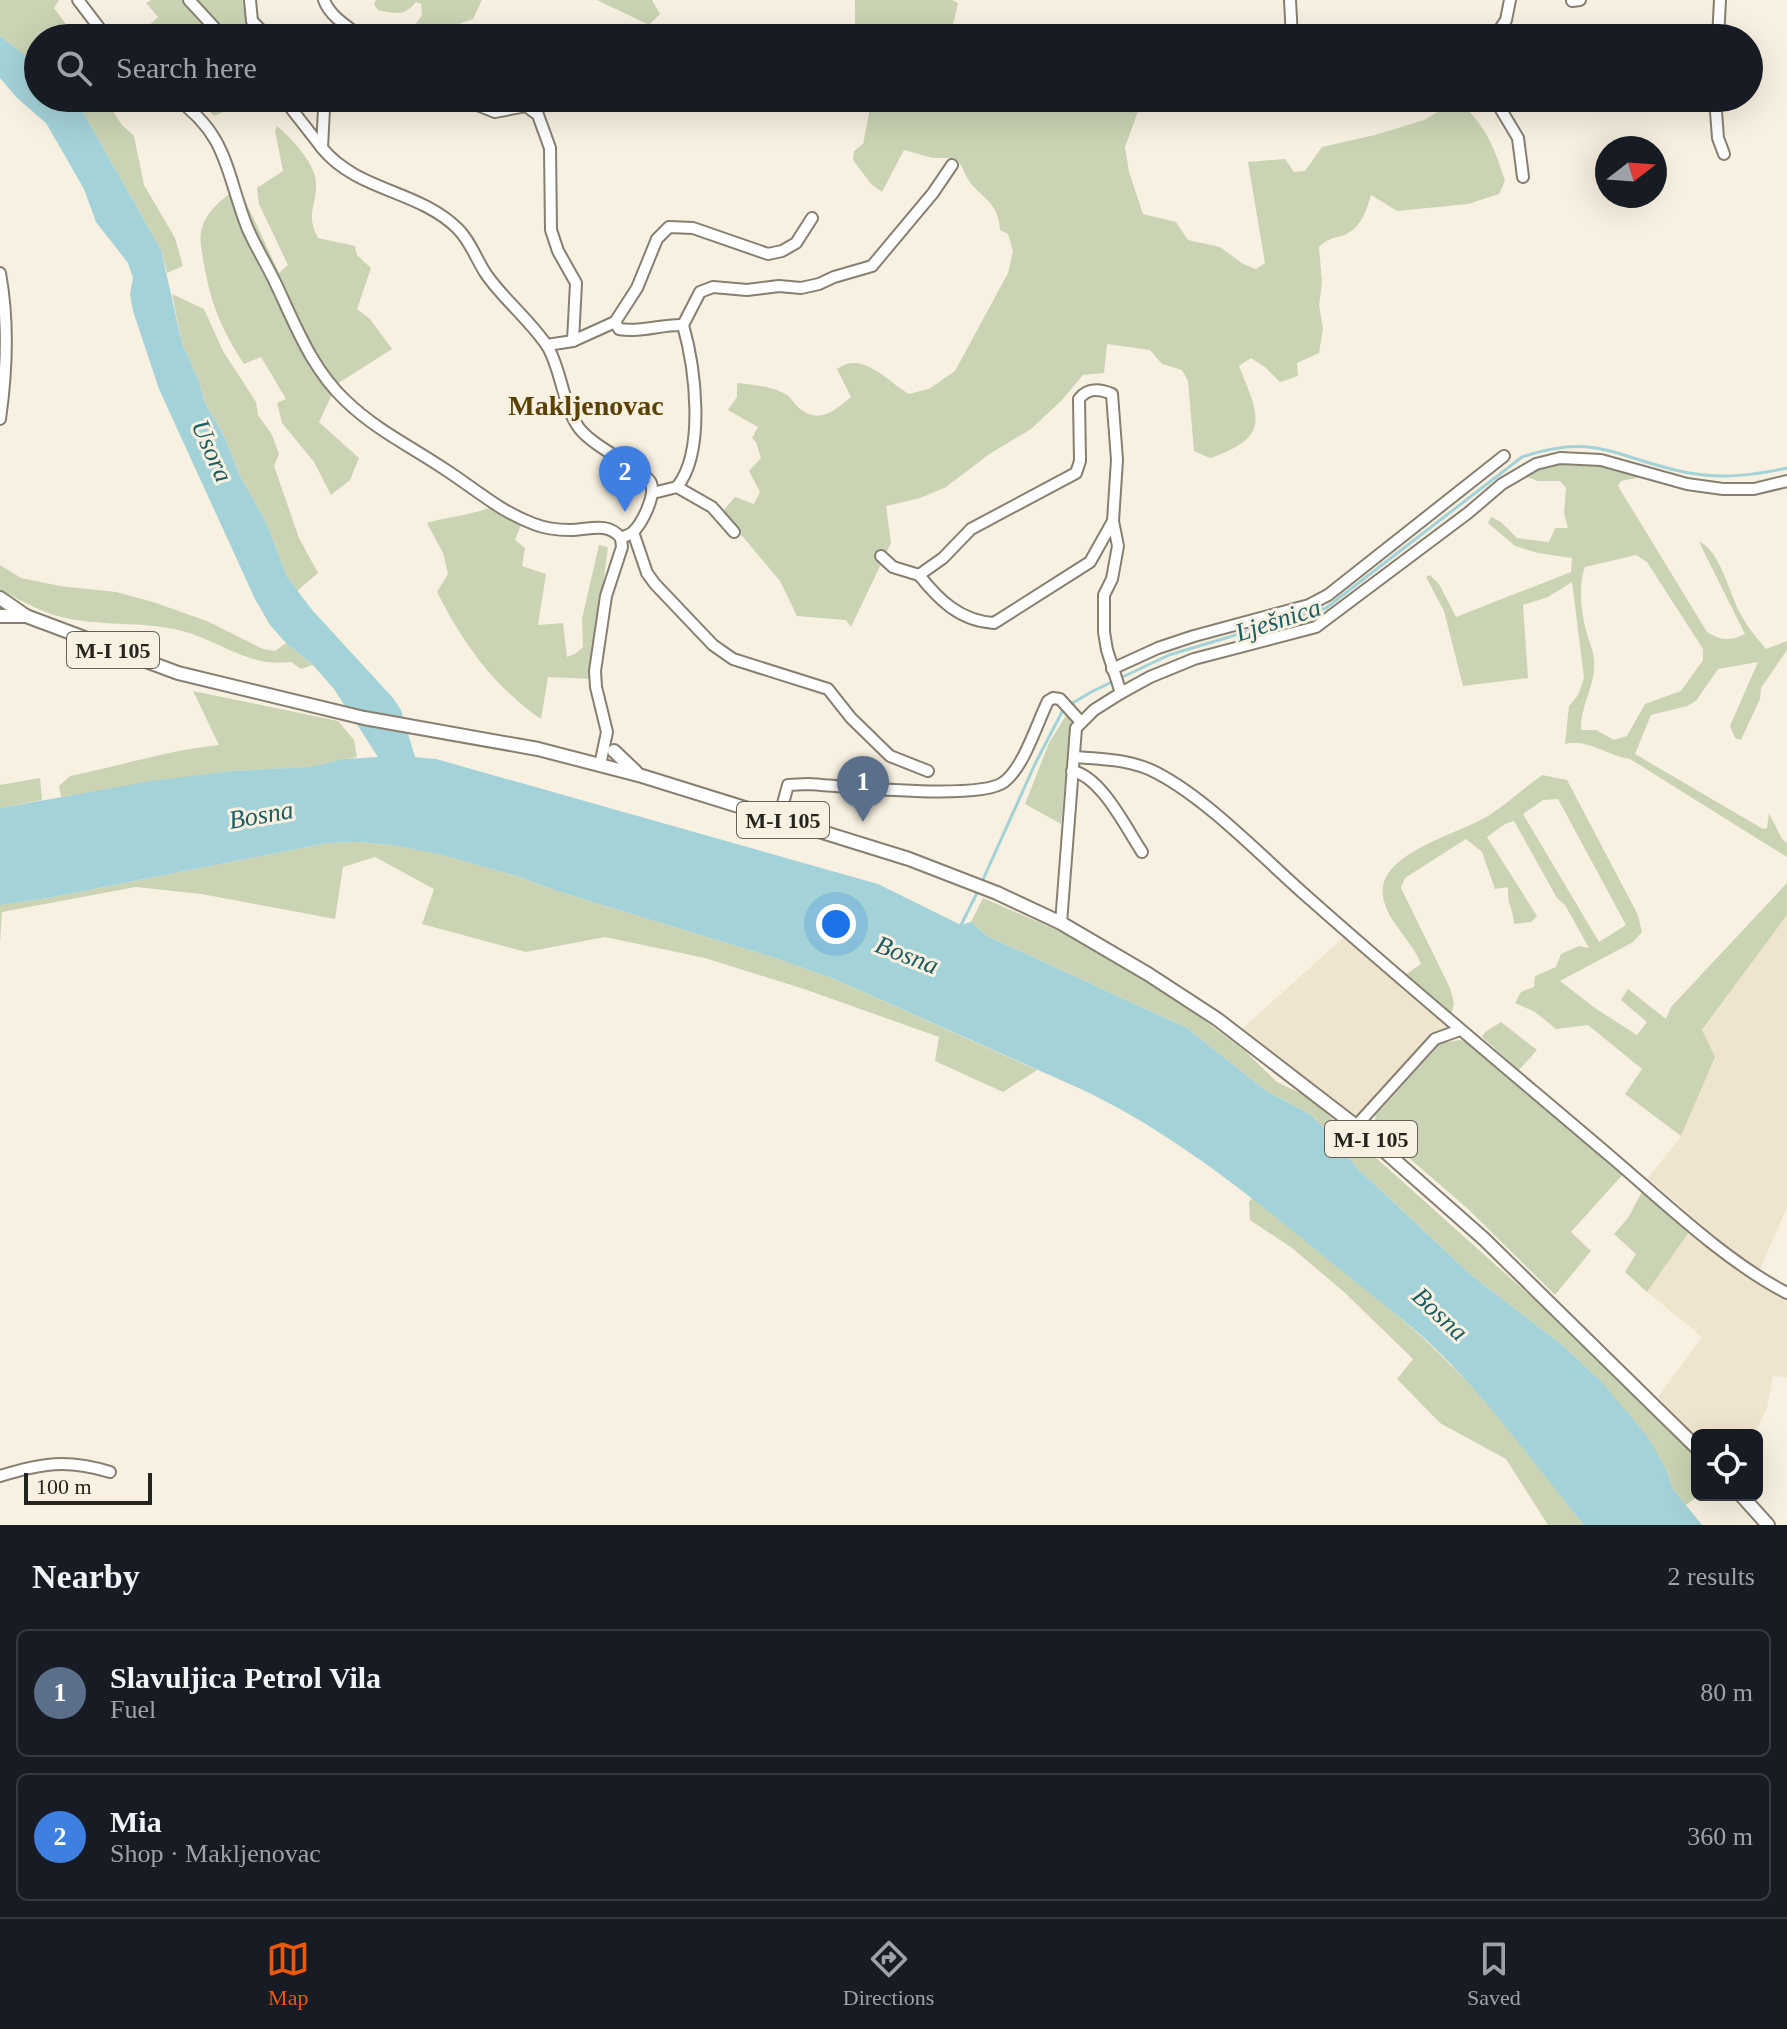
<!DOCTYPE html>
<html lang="en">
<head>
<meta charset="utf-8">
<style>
  :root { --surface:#171b24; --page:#20242c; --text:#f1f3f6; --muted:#9ea1a6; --line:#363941; --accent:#ea580c }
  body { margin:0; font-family:"Times New Roman",serif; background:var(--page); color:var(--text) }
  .controls { position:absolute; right:24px; bottom:24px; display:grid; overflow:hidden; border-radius:12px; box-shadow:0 8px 32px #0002 }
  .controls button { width:72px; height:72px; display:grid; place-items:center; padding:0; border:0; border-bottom:2px solid var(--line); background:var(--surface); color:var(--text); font:40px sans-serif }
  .compass { position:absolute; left:1595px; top:136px; width:72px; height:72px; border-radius:50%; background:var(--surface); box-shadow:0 8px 32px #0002; rotate:73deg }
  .scale { position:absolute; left:24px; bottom:20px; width:128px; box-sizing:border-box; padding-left:8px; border:4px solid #25231d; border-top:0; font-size:22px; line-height:28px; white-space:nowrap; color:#25231d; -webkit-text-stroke:6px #f8f0e0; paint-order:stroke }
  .you { position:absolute; left:836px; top:924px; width:28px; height:28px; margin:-20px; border:6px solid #fff; border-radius:50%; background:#1a73e8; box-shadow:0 0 0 12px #1a73e833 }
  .badge { display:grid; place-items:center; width:52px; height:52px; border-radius:50%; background:var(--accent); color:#fff; font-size:26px; font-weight:700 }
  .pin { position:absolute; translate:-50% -66px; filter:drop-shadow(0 2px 4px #0008) }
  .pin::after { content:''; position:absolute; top:42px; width:28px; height:24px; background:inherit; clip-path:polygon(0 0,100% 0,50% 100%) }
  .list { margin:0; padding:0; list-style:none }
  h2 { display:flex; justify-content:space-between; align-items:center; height:104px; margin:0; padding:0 32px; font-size:34px }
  h2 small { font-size:26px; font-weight:400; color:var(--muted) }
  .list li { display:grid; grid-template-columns:52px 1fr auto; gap:24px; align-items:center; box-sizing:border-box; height:128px; margin:0 16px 16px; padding:0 16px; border:2px solid var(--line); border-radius:12px }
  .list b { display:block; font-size:30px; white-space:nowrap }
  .list p { margin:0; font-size:26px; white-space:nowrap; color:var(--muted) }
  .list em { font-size:26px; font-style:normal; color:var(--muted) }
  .icon { flex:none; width:44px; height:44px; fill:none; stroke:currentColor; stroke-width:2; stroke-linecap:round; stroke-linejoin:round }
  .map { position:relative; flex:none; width:1787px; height:1525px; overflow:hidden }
  .search { position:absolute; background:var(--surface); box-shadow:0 8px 32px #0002; left:24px; right:24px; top:24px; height:88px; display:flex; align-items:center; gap:20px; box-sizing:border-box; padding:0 28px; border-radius:44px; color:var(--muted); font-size:30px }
  .sheet { height:392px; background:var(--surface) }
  nav { display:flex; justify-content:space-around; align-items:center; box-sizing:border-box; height:112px; border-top:2px solid var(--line); background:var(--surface); font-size:22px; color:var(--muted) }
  nav a { display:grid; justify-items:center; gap:4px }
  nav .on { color:var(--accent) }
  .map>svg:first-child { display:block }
  .built { fill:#efe5ce }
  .green { fill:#cad4b4; fill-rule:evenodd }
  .water { fill:#a3d2d8 }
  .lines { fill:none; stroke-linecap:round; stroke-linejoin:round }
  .stream { stroke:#a3d2d8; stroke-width:3 }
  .minor-casing { stroke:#878072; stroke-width:14 }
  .major-casing { stroke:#878072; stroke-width:16 }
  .minor { stroke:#fff; stroke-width:10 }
  .major { stroke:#fff; stroke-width:12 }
  .labels { text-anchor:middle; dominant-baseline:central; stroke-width:6; stroke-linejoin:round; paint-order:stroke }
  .shield { fill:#f8f0e0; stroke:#646058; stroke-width:2 }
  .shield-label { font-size:22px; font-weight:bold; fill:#25231d }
  .water-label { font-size:26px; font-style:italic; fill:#1c5d63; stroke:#f8f0e0 }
  .quarter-label { font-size:28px; font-weight:bold; fill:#5a4101; stroke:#f8f0e0 }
</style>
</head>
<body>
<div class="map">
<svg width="1787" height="1525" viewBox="0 0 1787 1525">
  <rect width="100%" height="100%" fill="#f8f0e0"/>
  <g class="built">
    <polygon points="1787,915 1787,1207 1758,1274 1648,1178 1681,1136 1702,1031"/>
    <polygon points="1345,936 1452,1027 1356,1118 1242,1029"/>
    <polygon points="1691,1229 1735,1268 1787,1298 1787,1378 1773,1376 1767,1408 1754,1435 1697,1435 1697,1440 1658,1397 1702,1337 1647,1292"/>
  </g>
  <g class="green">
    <polygon points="0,0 59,0 54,8 76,38 38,38 38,65 0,36"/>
    <polygon points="151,0 254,0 265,38 151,38 145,29 158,17 146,3"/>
    <path d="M376,0h106l-9,19 -17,6 -5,13h-17l-19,-13 7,-10 -1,-11 -5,-2c-11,14 -21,12 -38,8l-4,-6z"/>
    <polygon points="597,0 652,0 660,14 649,25"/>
    <polygon points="855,0 952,0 958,3 952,29 995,38 863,38 864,31 855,24"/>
    <polygon points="75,98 104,98 122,125 134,136 144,185 175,238 183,266 167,273 161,250"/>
    <polygon points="196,98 256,98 214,116"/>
    <path d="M872,98h271l-18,49 4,25 14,42 33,8 12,18 32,7 23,17 13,5 9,-6 -17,-101 37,-3 9,13 11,-1 17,-24 53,-12 49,-15 34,-20c29,28 35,44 47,81l-6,13 -31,10 -71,7 -26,-16c-4,14 -9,30 -23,38 -11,7 -15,1 -29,14l3,36 -3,22 4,24 -4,24 -22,10 1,13 -18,6 -15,-15 -14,-9 -12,8c20,50 33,71 -29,92l-16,-7 -6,-70 -6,-11 -20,-6 -12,-14 -43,-6 -3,29 -21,2 -21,25 -31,29 -43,26 -42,32 -26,11 -34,8 5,37 -40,84 -5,-7 -49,-4 -17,-35 -58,-69 13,-15 19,7 6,-12 -11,-21 12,-13 -5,-16 -4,-4 6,-11 -30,-17 9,-13v-14c16,2 37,3 50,12 3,2 7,8 9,10 21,21 37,7 55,-8l-14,-28c25,-19 50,12 72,25l20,-5 26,-18 53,-98 5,-22 -5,-17 -8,-4c-2,-25 -12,-28 -27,-44 -8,-8 -9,-20 -18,-28h-22l-29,-8 -22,42 -11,-8 -18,-24 1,-9 9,-7z"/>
    <path d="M277,126c14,12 39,38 39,57 1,24 -11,30 2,55l37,8 2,9 14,13 -14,41 13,10 22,30 -55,35 -18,38 40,36 -9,22 -19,15 -17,-33 -32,-39 -5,-20 9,-4 -25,-42 -17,7c-25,-39 -33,-60 -41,-105 -2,-14 -5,-23 1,-37 8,-16 21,-25 35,-35l40,86 9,-8 -29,-61 -2,-16 26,-17 -8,-40z"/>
    <polygon points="172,294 204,309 223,351 256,402 258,415 272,435 279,454 274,466 299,538 318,573 297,591 287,577 266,522 240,476 224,436 204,401 200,384 182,343"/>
    <path d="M1575,461l58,11 8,5 -20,4 -3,5 89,146c14,9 23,9 38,2l-46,-92c20,6 31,53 41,71 7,14 16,24 26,36l21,-8v9l-26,38 -1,11 -19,41 -6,-2 -5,-12 28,-64 -40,7 -22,32 -9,5 -36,9 -16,39 128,75 4,-1 2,-15 13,26 5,4v14l-157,-98c-22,-3 -43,-21 -65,-15l4,-38 9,-11 6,-17 -12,-96 -24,15 -25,8 5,73 -65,8 -19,-75 -18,-34 4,-2 9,9 17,33 115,-45 1,-14 -34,-5 -23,-7 -27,-23 3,-6 10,5 16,16 32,4 6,-14h13l-4,-15 2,-25 -6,-7h-22l-16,-6 32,-11zM1636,555l11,7 56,87v11l-22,31 -36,13 -18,32 -13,4 -18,-10h-15c-1,-24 15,-45 13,-69 0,-10 -6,-21 -8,-31 -5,-19 -8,-45 -1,-63z"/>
    <path d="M497,505l25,17 -7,18 10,8 -3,18 24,8 -8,51 25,-2 4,34 8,-3 8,-7 -1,-28 17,-74 9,2 -17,132 -43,-2 -7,42c-47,-32 -79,-77 -104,-127l11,-18 -5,-21 -16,-30c24,-7 47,-8 70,-18z"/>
    <path d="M0,565l21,13 39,8 56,6 37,10 54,19 56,28 12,2 11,-8 27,22 -12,4 -10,-7c-45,6 -73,-24 -117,-33 -40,-8 -84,-2 -123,-15 -18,-6 -34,-16 -51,-24z"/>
    <path d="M193,691l145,30 16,19 3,17 -48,10 -77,4 -171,26 -2,-11 11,-10c50,-10 99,-26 149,-31z"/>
    <path d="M1067,714c7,9 5,14 2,25l-8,85 -36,-20 24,-61z"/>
    <path d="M1542,775l25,5 71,135 4,17 -9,10 -73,39 35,27 42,27 10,-13 -26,-22 7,-11 38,30 5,-12 116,-124v32l-85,115 13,27 -34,79 -56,-42 17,-25 -54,-44 -32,4 -21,-17 -20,-9 6,-11 13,-5 1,-11 21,-9 5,-13 18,-8 10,2 -24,-43 -8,-7 -43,-77 -9,3 -18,13 50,79 -6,6 -17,2c-1,-17 -7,-18 -6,-37l-13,2 -13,-37 -16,-13 -61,39 -4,10 49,100 4,15 -3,13 -46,-41 16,-11c-9,-25 -42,-49 -38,-77 5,-36 77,-54 105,-71 19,-12 36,-28 54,-41zM1558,799l68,126 -27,17 -76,-128 20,-14z"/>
    <polygon points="40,778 42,800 0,808 0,785"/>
    <polygon points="359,842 392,845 439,854 517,876 557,891 772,957 832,978 1037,1070 1003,1092 935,1061 939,1037 804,989 705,958 605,937 526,952 422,924 434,889 375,857 343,867 335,919 202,894 136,887 2,912 0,943 0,905 48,898 327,843"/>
    <polygon points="983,898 1075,938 1176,999 1245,1051 1277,1082 1308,1097 1555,1318 1697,1456 1697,1495 1700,1495 1686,1505 1673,1489 1665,1467 1600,1380 1561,1344 1471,1275 1356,1167 1335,1140 1311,1115 1265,1090 1187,1028 987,936 971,922"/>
    <polygon points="1501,1022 1537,1050 1519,1070 1482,1037 1485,1032"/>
    <polygon points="1460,1040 1467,1042 1624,1173 1571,1232 1591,1251 1555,1295 1467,1208 1373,1127 1376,1115 1441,1043"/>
    <polygon points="1643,1190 1691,1229 1647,1292 1625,1272 1636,1254 1614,1234 1628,1218"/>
    <path d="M1252,1198c65,52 134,103 194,162 51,50 93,109 138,165h-36l-42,-66 -66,-36 -43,-44 16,-20 -69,-67 -52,-44 -42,-28 -1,-18z"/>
  </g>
  <path class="water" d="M0,36l38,29v33h37l86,152 21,93 18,41 4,17 20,35 16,40 26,46 21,55 26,34 80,87 8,12 14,47 21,2 442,125 83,41 10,-3 16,14 200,92 78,62 46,25 24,25 21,27 115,108 90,69 39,36 47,56 18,31 8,22 29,36h-118c-45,-55 -86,-112 -136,-164 -35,-36 -77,-66 -116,-98 -79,-65 -157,-129 -249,-173l-251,-112 -60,-21 -215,-66 -40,-15 -79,-22 -46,-9 -33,-3 -32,1 -279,55 -48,7v-97l152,-27 80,-10 77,-4 36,-8 33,-2 -44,-68 -21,-24 -27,-22 -16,-18 -15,-26 -96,-210 -26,-78 -3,-17 3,-16 -5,-15 -32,-41 -12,-33 -38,-66 -29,-25 -17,-20z"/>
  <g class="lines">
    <g class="stream">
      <path d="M981,884l54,-120 29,-56 29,-17 76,-36 157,-47 196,-151c75,-25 94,1 162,15 36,7 67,4 103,-4"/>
      <polyline points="960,927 978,891"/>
    </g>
    <g class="minor-casing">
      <g id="minor">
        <polyline points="78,0 107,38"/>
        <polyline points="189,0 224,38"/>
        <polyline points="250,0 252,21 269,38"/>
        <path d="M324,0c6,17 26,28 39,38"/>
        <polyline points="1290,0 1292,38"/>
        <polyline points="1572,1 1580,0"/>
        <polyline points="1494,38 1506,20 1510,0"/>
        <polyline points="1718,38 1720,0"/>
        <path d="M175,98c53,36 51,75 72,129 8,19 19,36 28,55 20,42 36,86 71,119 30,29 66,46 100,69 29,19 55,42 88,54 10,4 25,6 36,6 19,0 37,-9 51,8"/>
        <polyline points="283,98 322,148"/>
        <path d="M319,98l5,11 -2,39c35,43 96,42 135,80 13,12 19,31 29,46 17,25 49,51 63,75 13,25 14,56 30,79 16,21 65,41 72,55 5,13 -9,41 -19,50 -3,2 -7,3 -11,5"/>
        <polyline points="460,98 495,112 526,106 538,115 550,148 551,230 558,251 576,283 573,341"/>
        <polyline points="1494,98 1518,138 1523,177"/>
        <polyline points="1715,98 1718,138 1724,154"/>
        <path d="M0,273c9,49 7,97 0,146"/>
        <polyline points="615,322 637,288 657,239 669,227 693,228 768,254 782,251 796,243 812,218"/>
        <path d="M547,345l26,-4 42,-19 4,7c21,4 43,-5 64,-4"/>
        <polyline points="677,487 712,507 734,532"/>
        <path d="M653,493l24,-6c29,-36 18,-120 6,-162l17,-33 13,-5 34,3 32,-4 22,2 18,-4 15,-7 38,-11 61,-73 19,-28"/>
        <polyline points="633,532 647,573 655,584 713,645 733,659 828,689 851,718 890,756 928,771"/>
        <path d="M881,556l12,11 26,8 24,-17 28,-29 105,-56 4,-12 -1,-62c9,-12 21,-10 33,-5l5,66 -4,61 5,25 -6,33 -8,16v37l3,18 14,43 -27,17 -18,18 -15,195"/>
        <path d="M919,575c20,25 41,46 75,48l96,-61 23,-41"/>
        <polyline points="1112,669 1158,648 1194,636 1309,605 1328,595 1504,456"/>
        <polyline points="1121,693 1150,677 1194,659 1316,627 1468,513 1502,484 1536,464 1560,458 1601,460 1687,484 1723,489 1754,489 1787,481"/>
        <path d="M1074,757c28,2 57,2 83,16 52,27 108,87 154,127 98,87 199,171 299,256 53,45 116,106 177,137"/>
        <polyline points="600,765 607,732 596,687 595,671 606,596 622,547 621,538"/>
        <path d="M1072,771c29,5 54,57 70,81"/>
        <path d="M779,818l9,-33 20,-1c35,2 171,17 196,-2 20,-15 33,-59 44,-81l5,-3 7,1 20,22"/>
        <polyline points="1356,1126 1435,1039 1460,1030"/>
        <path d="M0,1476c42,-13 67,-17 110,-4"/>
      </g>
    </g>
    <g class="major-casing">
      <g id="major">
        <polyline points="0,598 26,616 178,673 364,718 538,749 642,776 909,859 997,893 1061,923 1148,974 1217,1019 1356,1126 1484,1239 1697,1448"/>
        <polyline points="0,616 26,616"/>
        <polyline points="614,751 636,772"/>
        <polyline points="1741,1495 1768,1525"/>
      </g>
    </g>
    <use href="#minor" class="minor"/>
    <use href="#major" class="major"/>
  </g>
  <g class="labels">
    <g class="shield">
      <rect x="67" y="632" width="92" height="36" rx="6"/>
      <rect x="737" y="802" width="92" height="36" rx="6"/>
      <rect x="1325" y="1121" width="92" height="36" rx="6"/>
    </g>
    <g class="shield-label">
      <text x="113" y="650">M-I 105</text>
      <text x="783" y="820">M-I 105</text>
      <text x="1371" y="1139">M-I 105</text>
    </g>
    <g class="water-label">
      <text transform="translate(212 451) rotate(66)">Usora</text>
      <text transform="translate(1278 620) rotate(-18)">Lješnica</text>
      <text transform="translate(261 815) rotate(-10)">Bosna</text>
      <text transform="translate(907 955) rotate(21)">Bosna</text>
      <text transform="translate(1440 1314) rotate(43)">Bosna</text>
    </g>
    <g class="quarter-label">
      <text x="586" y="405">Makljenovac</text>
    </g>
  </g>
</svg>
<div class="controls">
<button><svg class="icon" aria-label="locate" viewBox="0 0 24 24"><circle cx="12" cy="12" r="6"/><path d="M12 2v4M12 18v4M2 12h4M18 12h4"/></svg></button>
</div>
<svg class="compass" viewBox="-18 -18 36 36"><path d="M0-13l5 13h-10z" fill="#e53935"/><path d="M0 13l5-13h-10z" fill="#9ea1a6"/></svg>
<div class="scale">100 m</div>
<div class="you"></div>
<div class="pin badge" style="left:863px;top:822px;background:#5c6f8a">1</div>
<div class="pin badge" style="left:625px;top:512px;background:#3f7fe0">2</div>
<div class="search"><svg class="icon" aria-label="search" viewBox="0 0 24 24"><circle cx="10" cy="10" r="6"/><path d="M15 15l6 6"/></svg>Search here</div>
</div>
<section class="sheet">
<h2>Nearby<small>2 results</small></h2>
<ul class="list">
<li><span class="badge" style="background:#5c6f8a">1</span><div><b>Slavuljica Petrol Vila</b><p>Fuel</p></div><em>80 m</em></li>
<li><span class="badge" style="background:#3f7fe0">2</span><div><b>Mia</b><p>Shop · Makljenovac</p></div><em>360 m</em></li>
</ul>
</section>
<nav>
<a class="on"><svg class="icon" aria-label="map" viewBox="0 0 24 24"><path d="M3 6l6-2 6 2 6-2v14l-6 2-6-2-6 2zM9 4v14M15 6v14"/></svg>Map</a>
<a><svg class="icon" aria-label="directions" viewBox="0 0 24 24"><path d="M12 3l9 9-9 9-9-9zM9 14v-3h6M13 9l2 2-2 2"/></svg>Directions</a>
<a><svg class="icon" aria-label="saved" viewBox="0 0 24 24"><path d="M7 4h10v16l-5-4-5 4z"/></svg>Saved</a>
</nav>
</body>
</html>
